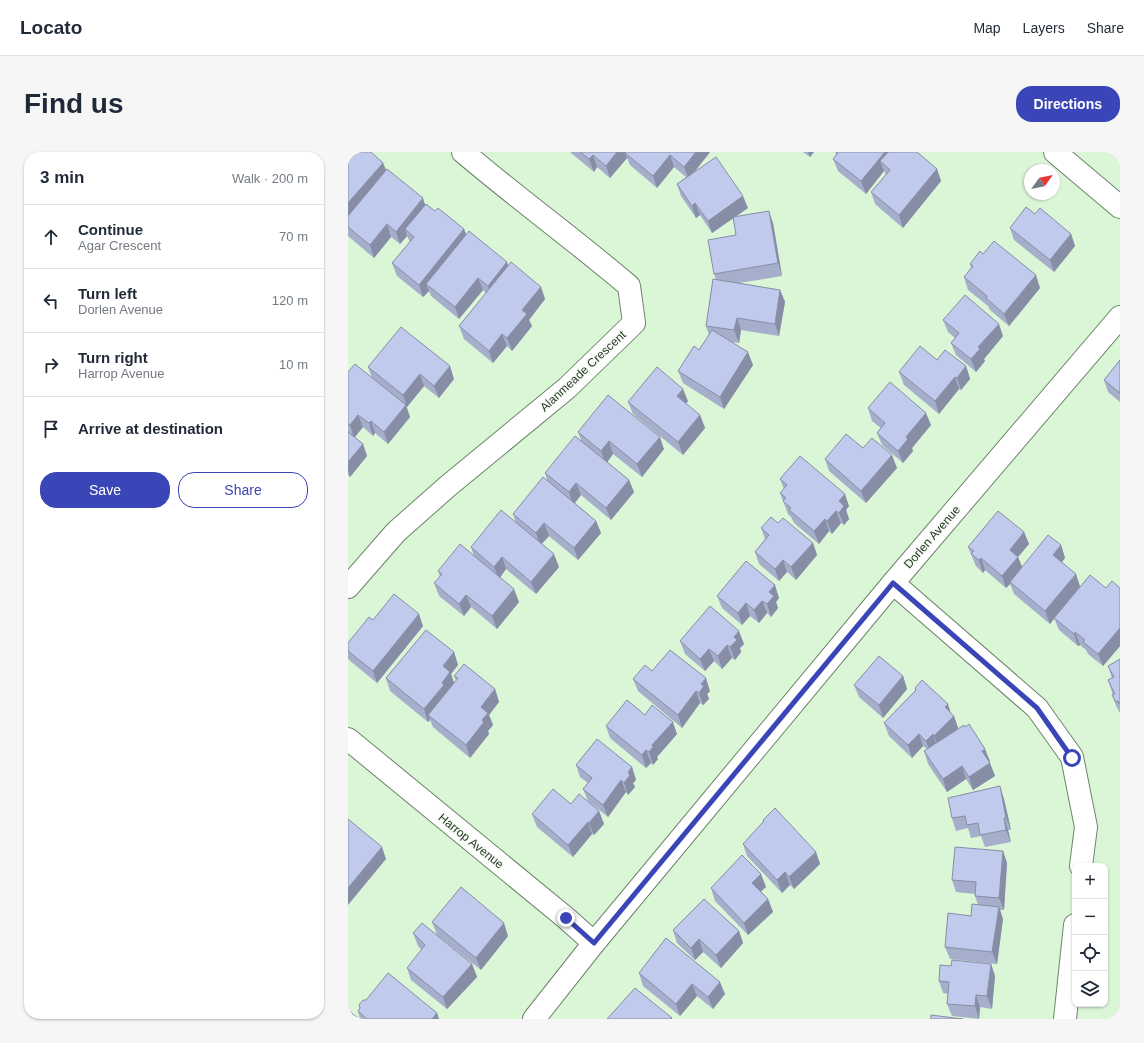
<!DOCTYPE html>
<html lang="en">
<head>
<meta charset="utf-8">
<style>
  :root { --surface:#fff; --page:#f6f6f7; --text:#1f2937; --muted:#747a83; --line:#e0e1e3; --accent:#3a45b8 }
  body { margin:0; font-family:Arial,sans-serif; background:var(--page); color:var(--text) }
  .controls { position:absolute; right:12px; bottom:12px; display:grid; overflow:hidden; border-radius:8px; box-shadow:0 1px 3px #0004 }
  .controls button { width:36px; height:36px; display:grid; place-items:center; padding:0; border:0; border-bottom:1px solid var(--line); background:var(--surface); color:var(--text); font:20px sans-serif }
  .compass { position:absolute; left:676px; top:12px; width:36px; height:36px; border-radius:50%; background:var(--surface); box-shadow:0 1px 3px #0004; rotate:57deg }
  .stop { position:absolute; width:12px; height:12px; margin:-9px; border:3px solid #3a45b8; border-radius:50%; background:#fff }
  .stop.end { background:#3a45b8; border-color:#fff; box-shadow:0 1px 4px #0008 }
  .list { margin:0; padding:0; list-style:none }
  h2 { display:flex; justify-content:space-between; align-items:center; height:52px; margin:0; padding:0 16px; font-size:17px }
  h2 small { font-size:13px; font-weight:400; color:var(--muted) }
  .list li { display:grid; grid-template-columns:26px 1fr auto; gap:12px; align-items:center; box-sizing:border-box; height:64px; padding:0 16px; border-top:1px solid var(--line) }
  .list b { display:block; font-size:15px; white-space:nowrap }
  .list p { margin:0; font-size:13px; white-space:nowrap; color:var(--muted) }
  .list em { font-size:13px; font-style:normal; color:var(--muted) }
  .actions { display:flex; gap:8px; padding:12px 16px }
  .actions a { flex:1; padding:9px 0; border:1px solid var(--accent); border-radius:16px; text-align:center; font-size:14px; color:var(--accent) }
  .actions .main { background:var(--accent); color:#fff }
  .icon { flex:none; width:22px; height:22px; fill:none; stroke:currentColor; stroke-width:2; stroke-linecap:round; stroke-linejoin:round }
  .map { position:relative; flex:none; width:772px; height:867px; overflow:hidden; border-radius:16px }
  header { display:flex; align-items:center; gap:24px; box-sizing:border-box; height:56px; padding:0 20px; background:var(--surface); border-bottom:1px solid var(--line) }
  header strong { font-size:19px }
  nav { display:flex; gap:22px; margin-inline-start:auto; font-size:14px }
  .intro { display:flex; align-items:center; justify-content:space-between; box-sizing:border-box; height:96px; padding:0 24px }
  h1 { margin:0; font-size:28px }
  .button { padding:10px 18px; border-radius:16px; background:var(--accent); color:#fff; font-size:14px; font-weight:700 }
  main { display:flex; gap:24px; padding:0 24px }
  aside { flex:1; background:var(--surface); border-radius:16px; box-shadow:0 1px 3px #0004 }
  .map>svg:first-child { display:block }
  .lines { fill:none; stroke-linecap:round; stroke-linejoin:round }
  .street-casing { stroke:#6c8469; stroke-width:24 }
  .secondary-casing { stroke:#6c8469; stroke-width:24 }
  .street { stroke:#fff; stroke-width:22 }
  .secondary { stroke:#fff; stroke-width:22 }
  .wall { fill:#a5aecb }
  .shaded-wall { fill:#868da5 }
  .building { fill:#c0caec; stroke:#868da5 }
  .route { stroke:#3a45b8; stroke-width:5 }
  .labels { text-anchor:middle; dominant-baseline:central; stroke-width:3; stroke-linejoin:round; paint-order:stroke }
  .street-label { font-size:12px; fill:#2c362a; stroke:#f3fdf1 }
</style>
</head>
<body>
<header>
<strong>Locato</strong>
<nav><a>Map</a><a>Layers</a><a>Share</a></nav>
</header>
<div class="intro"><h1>Find us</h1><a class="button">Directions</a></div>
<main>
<aside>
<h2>3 min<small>Walk · 200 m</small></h2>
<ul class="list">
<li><svg class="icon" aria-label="ahead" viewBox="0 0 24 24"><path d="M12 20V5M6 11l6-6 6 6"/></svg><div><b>Continue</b><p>Agar Crescent</p></div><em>70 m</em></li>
<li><svg class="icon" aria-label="left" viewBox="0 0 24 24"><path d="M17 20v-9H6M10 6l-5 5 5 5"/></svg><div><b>Turn left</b><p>Dorlen Avenue</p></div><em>120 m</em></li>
<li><svg class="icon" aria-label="right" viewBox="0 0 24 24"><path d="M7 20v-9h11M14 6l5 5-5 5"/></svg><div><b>Turn right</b><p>Harrop Avenue</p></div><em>10 m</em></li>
<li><svg class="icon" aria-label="arrive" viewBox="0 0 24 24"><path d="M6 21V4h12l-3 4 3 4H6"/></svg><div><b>Arrive at destination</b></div></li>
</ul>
<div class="actions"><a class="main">Save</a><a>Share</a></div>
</aside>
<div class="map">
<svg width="772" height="867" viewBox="0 0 772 867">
  <rect width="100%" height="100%" fill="#dbf5d7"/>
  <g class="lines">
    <g class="street-casing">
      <g id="street">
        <polyline points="545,431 689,556 724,605 738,675 733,714"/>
        <path d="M0,435l48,-55 52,-46 119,-98 67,-65 -5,-37c-54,-46 -112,-88 -166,-134"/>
        <polyline points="0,587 218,766 246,791"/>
        <polyline points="186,867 246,791 545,431 772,165"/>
        <polyline points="717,867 727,773"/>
      </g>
    </g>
    <g class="secondary-casing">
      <polyline id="secondary" points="707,0 772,55"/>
    </g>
    <use href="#street" class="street"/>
    <use href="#secondary" class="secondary"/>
  </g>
  <g class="wall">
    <polygon points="0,0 35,11 38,18 77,53 116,77 118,83 160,113 193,135 197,147 181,168 184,174 164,199 159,194 145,211 116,187 111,174 138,141 135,138 111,167 83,144 81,139 75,145 49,124 44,111 62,90 59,84 52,92 43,85 26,106 0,84"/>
    <polygon points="222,0 362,0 347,19 400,56 387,65 425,71 434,124 391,131 432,138 437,150 431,184 393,178 391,191 383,190 405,213 376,257 335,231 330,219 351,198 361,183 358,174 368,127 366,122 388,83 385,66 364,81 352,63 348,66 333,44 329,32 338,25 326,15 309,36 282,13 279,6 262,26 249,15 246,20 223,1"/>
    <polygon points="455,0 466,0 462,5"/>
    <polygon points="487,0 569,0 589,17 593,29 555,76 527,52 523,40 538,23 536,19 518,42 490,19 485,7 488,3"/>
    <polygon points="687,62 723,82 727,94 706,120 666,88 662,76"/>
    <polygon points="635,102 692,136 661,174 642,158 640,154 620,138 616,125 623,116 622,112"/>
    <polygon points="595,168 655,184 636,207 637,209 628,220 608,203 603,191 607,186 600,180"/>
    <polygon points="589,208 618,214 622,227 613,238 611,237 591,262 556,233 551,220"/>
    <polygon points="772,208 772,250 760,240 756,228"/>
    <polygon points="20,215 106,227 91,246 76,234 59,255 58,255 62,265 40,292 27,281 25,284 15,275 7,285 15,292 19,304 2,325 0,323 0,220 24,226"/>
    <polygon points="340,249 338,252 352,263 357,276 335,303 285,262 280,250"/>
    <polygon points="520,256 583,273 564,296 565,299 555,311 534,293 529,281 533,276 524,269"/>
    <polygon points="230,280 316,297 294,325 265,302 259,310 281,328 286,340 263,368 233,343 227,351 248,369 253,381 230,408 201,384 194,392 211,415 188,442 158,417 152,425 171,450 149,477 123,455 116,464 91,444 86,431 92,425 90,419 126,404 123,395 168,371 165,362 199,328 197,321 233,288"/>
    <polygon points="515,296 549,316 518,351 481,319 477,307"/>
    <polygon points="432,327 501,354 498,358 501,367 496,373 493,371 484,382 481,379 471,392 446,371 443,365 440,362 432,341 436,337"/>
    <polygon points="413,376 465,391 469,403 448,428 439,420 431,429 411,412 407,400 417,387"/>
    <polygon points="676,380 681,392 670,405 674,415 713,393 717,406 714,410 732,434 758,436 772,436 772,494 755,514 740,502 738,498 732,493 730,494 711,478 706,466 702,472 666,442 662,432 658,436 637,418 635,421 628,414 620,395"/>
    <polygon points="369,444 431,446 428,450 430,456 423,465 419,461 411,471 402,464 394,473 374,456"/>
    <polygon points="25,468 75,474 29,531 1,508 0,506 0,491"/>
    <polygon points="332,489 396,492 392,496 393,500 387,508 384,506 374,517 366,509 357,519 337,502"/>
    <polygon points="106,500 110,513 103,522 106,531 108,529 106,524 147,537 151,550 141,563 145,573 140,579 141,582 122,606 85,575 82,568 80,570 42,539 38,526"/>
    <polygon points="772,507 772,561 769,556 764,543 765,543 760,528 764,526 760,514"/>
    <polygon points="304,519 362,539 359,542 361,547 355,553 352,551 334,576 290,539 285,527"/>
    <polygon points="555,524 559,537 535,566 511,545 506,533"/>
    <polygon points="567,536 603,561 606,564 610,576 609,577 642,609 641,609 647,624 625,638 618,627 599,640 580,612 576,599 579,597 575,594 564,606 541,584 536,571 567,539"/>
    <polygon points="297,563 329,582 309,605 310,607 305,613 303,611 298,616 262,586 258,574"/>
    <polygon points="228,613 284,615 288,628 285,631 287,635 280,643 278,640 260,665 240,649 235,637 240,631 232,625"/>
    <polygon points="656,647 663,678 660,678 663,690 637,695 633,684 623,686 620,676 608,679 604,666"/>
    <polygon points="223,652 251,659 256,672 246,683 244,682 225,705 189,675 184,662"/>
    <polygon points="415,668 468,700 472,712 446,737 442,733 434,741 399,704 395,692 416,670"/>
    <polygon points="655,699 659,711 656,758 652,758 655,767 649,812 602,807 597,795 623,764 630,753 627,744 627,742 608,740 604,728"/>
    <polygon points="418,735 413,739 420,747 425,760 400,783 367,749 363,736"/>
    <polygon points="84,770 160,784 133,818 89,783"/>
    <polygon points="325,778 391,779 395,791 373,816 355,800 347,808 329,791"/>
    <polygon points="65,781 124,812 129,825 99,857 63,828 59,816 74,798 70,794"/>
    <polygon points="318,786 377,842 365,857 349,844 332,864 295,834 291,821"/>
    <polygon points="643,812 647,824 644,857 632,855 631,867 604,864 599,852 600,842 595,841 591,829 603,814"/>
    <polygon points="10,859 89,861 91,867 12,867"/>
  </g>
  <g class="shaded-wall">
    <polygon points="269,0 284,0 277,1 279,6 262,26 258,14"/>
    <polygon points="348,0 362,0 341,27 336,15"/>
    <polygon points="460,0 466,0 462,5"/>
    <polygon points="537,0 551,0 532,9 536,19 518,42 513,29"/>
    <polygon points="245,3 249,15 246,20 241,7"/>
    <polygon points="322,3 326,15 309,36 305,24"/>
    <polygon points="35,11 40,23 0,68 0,51"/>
    <polygon points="589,17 593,29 555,76 551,63"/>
    <polygon points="395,44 400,56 364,81 360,69"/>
    <polygon points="75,46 79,59 57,77 59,84 52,92 48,80"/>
    <polygon points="347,51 352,63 348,66 344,54"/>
    <polygon points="421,59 425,71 434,124 430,111"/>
    <polygon points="39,72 43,85 26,106 22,93"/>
    <polygon points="116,77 121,90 78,132 81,139 75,145 71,133"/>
    <polygon points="723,82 727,94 706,120 702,108"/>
    <polygon points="159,110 163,122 144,146 140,134"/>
    <polygon points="688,123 692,136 661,174 656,162"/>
    <polygon points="130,126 135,138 111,167 107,155"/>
    <polygon points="193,135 197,147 181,168 184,174 164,199 159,186 174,158"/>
    <polygon points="432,138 437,150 431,184 427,172"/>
    <polygon points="389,166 393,178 391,191 386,178"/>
    <polygon points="651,172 655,184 636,207 637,209 628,220 623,207 630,195"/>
    <polygon points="154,182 159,194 145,211 141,199"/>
    <polygon points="400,200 405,213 376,257 372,245"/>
    <polygon points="102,214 106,227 91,246 86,234"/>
    <polygon points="618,214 622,227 613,238 609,226"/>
    <polygon points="72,222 76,234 59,255 55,243"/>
    <polygon points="607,225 611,237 591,262 587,249"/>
    <polygon points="335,237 340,249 333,257 329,244"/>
    <polygon points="58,253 62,265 40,292 36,280"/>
    <polygon points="578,261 583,273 564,296 565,299 555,311 550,299 558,285"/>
    <polygon points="10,263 15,275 6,286 2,273"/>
    <polygon points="352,263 357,276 335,303 330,290"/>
    <polygon points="23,269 27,281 25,284 21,271"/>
    <polygon points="312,285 316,297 294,325 289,312"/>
    <polygon points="261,289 265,302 258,312 253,299"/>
    <polygon points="15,292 19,304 2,325 0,318 0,310"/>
    <polygon points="544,303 549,316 518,351 513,339"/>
    <polygon points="281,328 286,340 263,368 258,356"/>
    <polygon points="228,331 233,343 225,353 221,340"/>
    <polygon points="497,342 501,354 498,358 501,367 496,373 491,361 491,349"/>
    <polygon points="488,359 493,371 484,382 479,369"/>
    <polygon points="477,367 481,379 471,392 466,379"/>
    <polygon points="248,369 253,381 230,408 226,396"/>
    <polygon points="196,371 201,384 192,393 188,381"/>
    <polygon points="676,380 681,392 670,405 675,417 662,430 662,432 658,436 654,424 662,398"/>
    <polygon points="465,391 469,403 448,428 443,415"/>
    <polygon points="713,393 717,406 710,415 705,403"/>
    <polygon points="206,402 211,415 188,442 183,430"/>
    <polygon points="154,405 158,417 151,427 146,415"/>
    <polygon points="633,406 637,418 635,421 631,408"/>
    <polygon points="435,408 439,420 431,429 427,417"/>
    <polygon points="728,422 732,434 702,472 697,459"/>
    <polygon points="427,433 431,446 428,450 430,456 423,465 419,452 421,440"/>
    <polygon points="166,437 171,450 149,477 144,464"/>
    <polygon points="118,443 123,455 116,464 111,452"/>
    <polygon points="414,449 419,461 411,471 406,458"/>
    <polygon points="398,451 402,464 394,473 390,461"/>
    <polygon points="71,462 75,474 29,531 25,519"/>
    <polygon points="772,476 772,494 755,514 750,502"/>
    <polygon points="391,479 396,492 392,496 393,500 387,508 382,495 386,485"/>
    <polygon points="727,480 732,493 730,494 726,482"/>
    <polygon points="379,493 384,506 374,517 370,504"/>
    <polygon points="361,497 366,509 357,519 352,507"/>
    <polygon points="106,500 110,513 103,522 107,533 80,563 82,568 80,570 76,557 94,531 95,514"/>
    <polygon points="555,524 559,537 535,566 531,553"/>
    <polygon points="358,526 362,539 359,542 361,547 355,553 351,541 353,532"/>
    <polygon points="147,537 151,550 141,563 145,573 140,579 141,582 122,606 118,593 134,568 133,555"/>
    <polygon points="348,539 352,551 334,576 330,563"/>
    <polygon points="600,552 604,565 597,555"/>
    <polygon points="606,564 610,576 591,596 586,584"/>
    <polygon points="325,570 329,582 309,605 310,607 305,613 301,600 304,593"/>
    <polygon points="571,582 575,594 564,606 560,593"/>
    <polygon points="585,582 589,595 583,601 578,589"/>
    <polygon points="637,597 642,609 639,611 634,599"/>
    <polygon points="298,598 303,611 298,616 294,603"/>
    <polygon points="642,611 647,624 625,638 621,625"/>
    <polygon points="614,614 618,627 599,640 595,627"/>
    <polygon points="284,615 288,628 285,631 287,635 280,643 276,631 280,620"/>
    <polygon points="273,628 278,640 260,665 255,653"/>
    <polygon points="652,634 656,647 663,678 658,666"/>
    <polygon points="251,659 256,672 246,683 241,671"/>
    <polygon points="656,666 660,678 663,690 658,678"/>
    <polygon points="240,670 244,682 225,705 220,693"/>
    <polygon points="34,695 38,707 0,753 0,736"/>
    <polygon points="655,699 659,711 656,758 651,746"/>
    <polygon points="468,700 472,712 446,737 441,725"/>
    <polygon points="437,720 442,733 434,741 429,728"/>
    <polygon points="413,722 418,735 409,743 404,731"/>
    <polygon points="420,747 425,760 400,783 396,771"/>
    <polygon points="651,755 655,767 649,812 644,800"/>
    <polygon points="156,771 160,784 133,818 128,806"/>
    <polygon points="391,779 395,791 373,816 368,803"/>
    <polygon points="351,787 355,800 347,808 343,796"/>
    <polygon points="124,812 129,825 99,857 95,845"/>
    <polygon points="643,812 647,824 644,857 639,844"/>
    <polygon points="372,830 377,842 365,857 360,845"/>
    <polygon points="344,832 349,844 332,864 328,852"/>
    <polygon points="628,843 632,855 631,867 627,854"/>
    <polygon points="89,861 91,867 84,867"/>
  </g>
  <g class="building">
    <polygon points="0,0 23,0 35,11 0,51"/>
    <polygon points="232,0 269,0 258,14 245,3 241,7"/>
    <polygon points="278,0 348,0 336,15 322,3 305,24 277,1"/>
    <polygon points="489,0 537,0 513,29 485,7 490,1"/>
    <polygon points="540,0 569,0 589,17 551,63 523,40 542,18 532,9"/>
    <polygon points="368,5 395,44 360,69 347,51 344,54 329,32"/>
    <polygon points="39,17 75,46 48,80 39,72 22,93 0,75 0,64"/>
    <polygon points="78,52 87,59 90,56 116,77 71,133 44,111 66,85 57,77"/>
    <polygon points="678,55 687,62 692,56 723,82 702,108 662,76"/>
    <polygon points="421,59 430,111 366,122 360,88 388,83 385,65"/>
    <polygon points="121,79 159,110 140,134 130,126 107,155 78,132"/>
    <polygon points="646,89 688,123 656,162 638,146 639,144 616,125 625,114 622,112 632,99 635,102"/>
    <polygon points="163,110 193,135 174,158 179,162 159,186 154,182 141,199 111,174"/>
    <polygon points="365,127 432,138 427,172 389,166 386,178 358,174"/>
    <polygon points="617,143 651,172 630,195 632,197 623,207 603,191 611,181 595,168"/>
    <polygon points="53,175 102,214 86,234 72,222 55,243 20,215"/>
    <polygon points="364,178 400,200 372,245 330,219 346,194 351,198"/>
    <polygon points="572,194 589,208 597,198 618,214 609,226 607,225 587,249 551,220"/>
    <polygon points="772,208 772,241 756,228"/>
    <polygon points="7,212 58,253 36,280 23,269 21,271 10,263 2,273 0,272 0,220"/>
    <polygon points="309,215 335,237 329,244 352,263 330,290 280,250"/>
    <polygon points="542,230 578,261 558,285 560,287 550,299 529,281 537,271 520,256"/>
    <polygon points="260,243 312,285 289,312 261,289 253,299 230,280"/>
    <polygon points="0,280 15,292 0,310"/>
    <polygon points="498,282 515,296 524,286 544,303 513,339 477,307"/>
    <polygon points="227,284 281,328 258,356 228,331 221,340 197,321"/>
    <polygon points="452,304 497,342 491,349 496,354 491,361 488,359 479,369 477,367 466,379 441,358 443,356 435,349 438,346 432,341 439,333 432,327"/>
    <polygon points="195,325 248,369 226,396 196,371 188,381 165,362"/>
    <polygon points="153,358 206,402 183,430 154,405 146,415 123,395"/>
    <polygon points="650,359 676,380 662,398 670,405 654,424 633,406 631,408 623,402 626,399 620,395"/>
    <polygon points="423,365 430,371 435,366 465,391 443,415 435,408 427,417 407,400 421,383 413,376"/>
    <polygon points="700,383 713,393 705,403 728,422 697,459 662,430"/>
    <polygon points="112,392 166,437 144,464 118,443 111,452 86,431 94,422 90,419"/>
    <polygon points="398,409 427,433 421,440 426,444 419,452 414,449 406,458 398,451 390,461 369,444"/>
    <polygon points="742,423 758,436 764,429 772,436 772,476 750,502 735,490 737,488 727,480 726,482 706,466"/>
    <polygon points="46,442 71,462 25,519 0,499 0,491 21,465 25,468"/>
    <polygon points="362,454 391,479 386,485 389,488 382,495 379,493 370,504 361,497 352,507 332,489"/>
    <polygon points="78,478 106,500 95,514 102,520 94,531 96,533 76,557 38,526"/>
    <polygon points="322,498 358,526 353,532 356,534 351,541 348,539 330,563 285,527 297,513 304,519"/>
    <polygon points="531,504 555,524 531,553 506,533"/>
    <polygon points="772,507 772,552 770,549 768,550 764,543 767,542 760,528 766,525 760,514"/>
    <polygon points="116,512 147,537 133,555 140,561 134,568 136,570 118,593 80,563 110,526 106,524"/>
    <polygon points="574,528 600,552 597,555 606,564 586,584 585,582 578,589 571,582 560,593 536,571 568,538 567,536"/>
    <polygon points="279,548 297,563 304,553 325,570 304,593 305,595 301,600 298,598 294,603 258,574"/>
    <polygon points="621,572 637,597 634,599 642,611 621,625 614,614 595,627 576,599 616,573 617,575"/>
    <polygon points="249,587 284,615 280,620 282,623 276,631 273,628 255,653 235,637 244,626 228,613"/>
    <polygon points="652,634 658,666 656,666 658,678 632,683 630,671 619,673 617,664 604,666 600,646"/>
    <polygon points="205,637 223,652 231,642 251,659 241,671 240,670 220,693 184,662"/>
    <polygon points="427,656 468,700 441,725 437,720 429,728 395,692 416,669 415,668"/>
    <polygon points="0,667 34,695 0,736"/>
    <polygon points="607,695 655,699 651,746 627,744 628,730 604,728"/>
    <polygon points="394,703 413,722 404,731 420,747 396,771 363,736"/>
    <polygon points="113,735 156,771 128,806 84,770"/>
    <polygon points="356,747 391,779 368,803 351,787 343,796 325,778"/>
    <polygon points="624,752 651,755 644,800 597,795 600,761 623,764"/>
    <polygon points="74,771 124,812 95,845 59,816 77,793 65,781"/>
    <polygon points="318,786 372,830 360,845 344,832 328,852 291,821"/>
    <polygon points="604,808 643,812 639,844 628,843 627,854 599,852 601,830 591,829 592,813 603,814"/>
    <polygon points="40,821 89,861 84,867 19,867 10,859 12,856 11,853 15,848 18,848"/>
    <polygon points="287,836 324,866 323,867 259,867"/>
    <polygon points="0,858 11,867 0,867"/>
    <polygon points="583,863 615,867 583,867"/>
  </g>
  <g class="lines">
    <polyline class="route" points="218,766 246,791 545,431 689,556 724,606"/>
  </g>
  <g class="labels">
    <g class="street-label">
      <text transform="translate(235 219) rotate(-43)">Alanmeade Crescent</text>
      <text transform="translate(584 385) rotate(-49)">Dorlen Avenue</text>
      <text transform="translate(123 689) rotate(39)">Harrop Avenue</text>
    </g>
  </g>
</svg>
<div class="controls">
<button>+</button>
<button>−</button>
<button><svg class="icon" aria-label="locate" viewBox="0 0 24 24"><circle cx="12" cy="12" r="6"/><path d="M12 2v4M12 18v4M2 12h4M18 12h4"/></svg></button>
<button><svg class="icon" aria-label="layers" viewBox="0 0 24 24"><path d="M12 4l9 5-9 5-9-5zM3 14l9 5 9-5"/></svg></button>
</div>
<svg class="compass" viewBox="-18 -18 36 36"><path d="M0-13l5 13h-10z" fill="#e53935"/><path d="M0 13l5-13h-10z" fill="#747a83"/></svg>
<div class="stop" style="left:724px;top:606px"></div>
<div class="stop end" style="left:218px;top:766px"></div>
</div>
</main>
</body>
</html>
